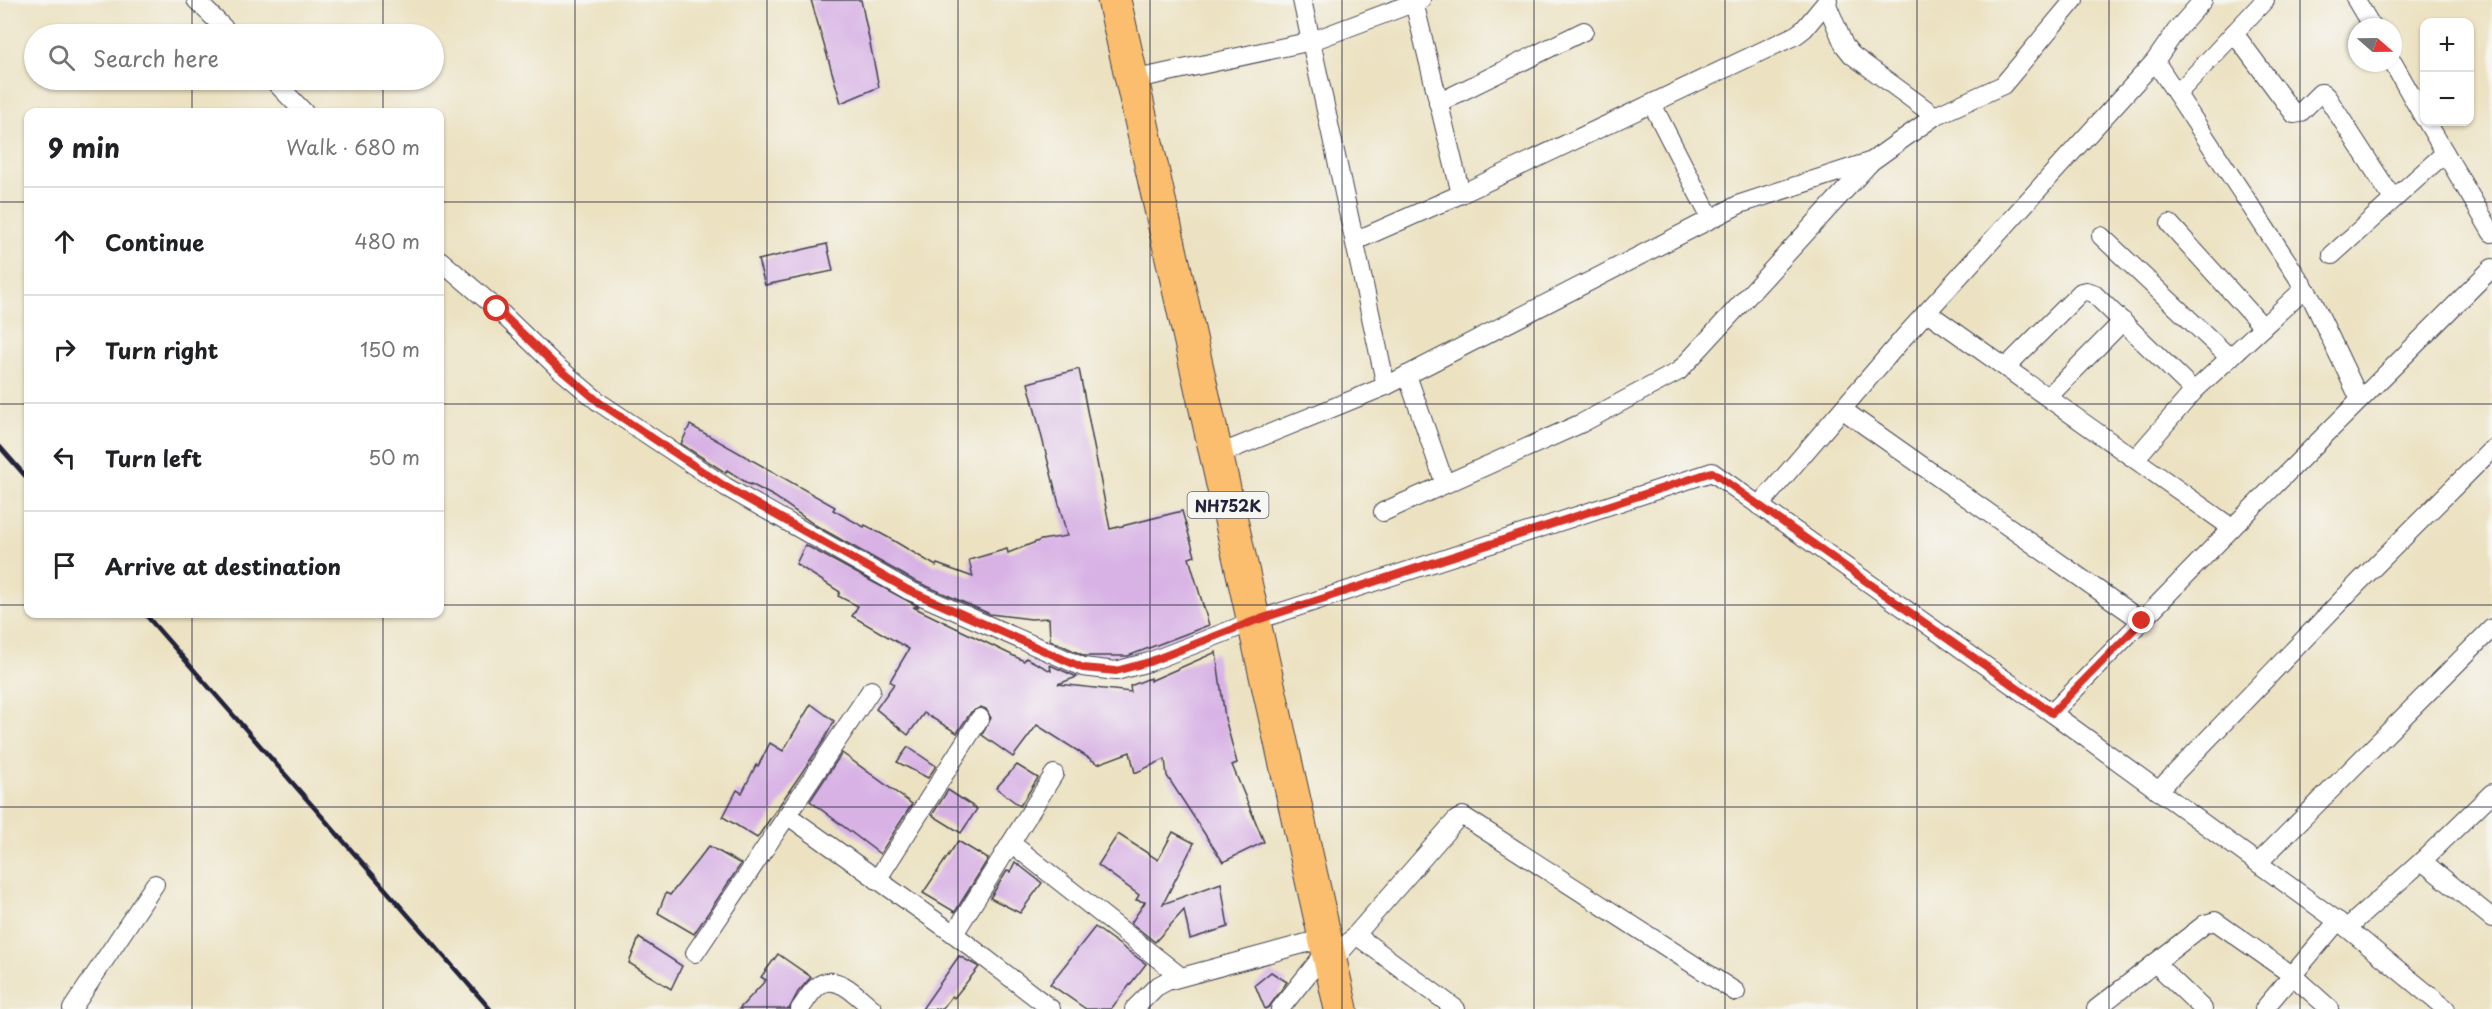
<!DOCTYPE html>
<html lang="en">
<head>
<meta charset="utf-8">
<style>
  :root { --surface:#fff; --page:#f2f2f2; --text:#202124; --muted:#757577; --line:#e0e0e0 }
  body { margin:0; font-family:"Playpen Sans",sans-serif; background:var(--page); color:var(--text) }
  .controls { position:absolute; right:18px; top:18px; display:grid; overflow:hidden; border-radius:12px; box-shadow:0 2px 4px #0004 }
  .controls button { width:54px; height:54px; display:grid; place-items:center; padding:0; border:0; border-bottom:2px solid var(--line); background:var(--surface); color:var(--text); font:30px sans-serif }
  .compass { position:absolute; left:2348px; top:18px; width:54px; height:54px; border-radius:50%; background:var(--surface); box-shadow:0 2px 4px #0004; rotate:110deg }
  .stop { position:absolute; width:18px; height:18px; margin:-14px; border:4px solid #d93025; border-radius:50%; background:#fff }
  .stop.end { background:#d93025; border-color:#fff; box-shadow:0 2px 6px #0008 }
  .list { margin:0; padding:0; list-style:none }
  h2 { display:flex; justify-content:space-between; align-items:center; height:78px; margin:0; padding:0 24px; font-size:26px }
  h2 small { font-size:20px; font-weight:400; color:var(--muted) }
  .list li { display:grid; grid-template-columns:39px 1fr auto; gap:18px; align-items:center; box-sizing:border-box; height:108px; padding:0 24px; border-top:2px solid var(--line) }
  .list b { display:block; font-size:22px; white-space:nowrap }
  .list em { font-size:20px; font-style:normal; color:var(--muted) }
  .icon { flex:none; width:33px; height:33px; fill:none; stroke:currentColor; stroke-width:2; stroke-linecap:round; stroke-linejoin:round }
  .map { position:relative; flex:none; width:2492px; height:1009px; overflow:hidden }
  .search { position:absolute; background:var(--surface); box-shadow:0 2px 4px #0004; left:24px; top:24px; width:420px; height:66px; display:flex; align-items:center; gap:15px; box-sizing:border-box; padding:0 21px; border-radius:33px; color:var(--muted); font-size:22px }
  .panel { position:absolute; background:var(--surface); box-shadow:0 2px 4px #0004; left:24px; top:108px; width:420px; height:510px; border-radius:12px }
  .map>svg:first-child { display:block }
  .building { fill:#d8b2e5 }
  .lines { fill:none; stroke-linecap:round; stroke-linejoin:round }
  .street-casing { stroke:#403f4f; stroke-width:20 }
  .highway-casing { stroke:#403f4f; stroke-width:35 }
  .street { stroke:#fff; stroke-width:18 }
  .highway { stroke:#fabe6e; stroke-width:33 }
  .rail { stroke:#22223b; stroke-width:4.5 }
  .route { stroke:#d93025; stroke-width:8 }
  .grid { fill:none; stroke:#22223b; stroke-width:1.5; stroke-opacity:0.55 }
  .labels { text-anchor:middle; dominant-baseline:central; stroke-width:6; stroke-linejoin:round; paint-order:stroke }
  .shield { fill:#f6f6f2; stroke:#626272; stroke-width:1.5 }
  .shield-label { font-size:16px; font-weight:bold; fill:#22223b }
</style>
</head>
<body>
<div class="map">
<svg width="2492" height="1009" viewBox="0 0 2492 1009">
  <rect width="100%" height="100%" fill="#f6f6f2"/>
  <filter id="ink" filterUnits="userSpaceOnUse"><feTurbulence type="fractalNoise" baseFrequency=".0167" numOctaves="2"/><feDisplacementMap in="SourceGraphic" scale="12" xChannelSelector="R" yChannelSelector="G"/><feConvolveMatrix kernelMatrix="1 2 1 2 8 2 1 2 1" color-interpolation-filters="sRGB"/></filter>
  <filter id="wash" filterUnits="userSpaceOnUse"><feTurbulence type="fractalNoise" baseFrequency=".008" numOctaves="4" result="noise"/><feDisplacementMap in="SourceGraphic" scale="24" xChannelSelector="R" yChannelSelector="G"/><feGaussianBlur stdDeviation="1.35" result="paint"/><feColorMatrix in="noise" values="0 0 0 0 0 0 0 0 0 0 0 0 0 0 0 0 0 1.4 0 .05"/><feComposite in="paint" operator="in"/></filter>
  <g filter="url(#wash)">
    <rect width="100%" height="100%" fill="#ece2c2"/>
    <g id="blocks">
      <g class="building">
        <polygon points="811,0 861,0 879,87 841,103"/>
        <polygon points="827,244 833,271 765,285 758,260"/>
        <polygon points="1079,369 1110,529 1182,511 1195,556 1189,558 1209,625 1128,656 1085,656 1050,640 1049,618 1031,619 990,614 913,580 815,525 775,497 751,484 750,485 727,470 726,473 681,444 690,425 835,507 833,510 864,527 865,525 889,538 936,566 937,564 973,577 969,560 1007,549 1008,553 1041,540 1067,536 1028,383"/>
        <polygon points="805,545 919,607 913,607 1024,661 1026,658 1051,671 1050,665 1077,677 1058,684 1131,692 1130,686 1150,678 1150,681 1216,652 1225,718 1237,763 1232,765 1264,842 1223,862 1167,776 1165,759 1135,773 1130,752 1098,764 1037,725 1013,757 982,735 991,718 986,709 981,707 971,712 957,733 924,713 908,735 876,709 894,684 890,681 909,649 852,616 858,606 838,596 840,592 796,564"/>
        <polygon points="811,704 834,721 824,740 757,838 723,817 737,790 742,793 756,765 758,766 770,743 783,751"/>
        <polygon points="908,747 936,766 928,778 897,762"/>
        <polygon points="842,753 912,804 880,854 810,801"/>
        <polygon points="1017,765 1038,778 1020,806 996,788"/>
        <polygon points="948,790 977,809 961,833 932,815"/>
        <polygon points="1173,832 1194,843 1163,904 1221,883 1228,927 1190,939 1184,910 1155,942 1131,923 1145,902 1136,900 1139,895 1098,865 1118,834 1158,860"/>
        <polygon points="958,841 988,859 955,912 923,893"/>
        <polygon points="709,846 741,864 694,934 658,913 666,893 670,895"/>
        <polygon points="1015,862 1042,883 1020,913 990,898 1007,871 1010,872"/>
        <polygon points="1095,927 1146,964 1111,1009 1086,1009 1050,984"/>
        <polygon points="639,938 682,966 671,989 629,963"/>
        <polygon points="778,954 811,977 798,992 789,1009 739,1009 766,980 761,977"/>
        <polygon points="959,956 979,967 954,998 952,996 942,1009 922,1009"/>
        <polygon points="1271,972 1287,982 1269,1007 1265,1009 1255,985"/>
      </g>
    </g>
  </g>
  <g filter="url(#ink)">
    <use href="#blocks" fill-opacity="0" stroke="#403f4f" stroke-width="1.5"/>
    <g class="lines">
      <g class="street-casing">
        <g id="street">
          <polyline points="196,0 230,34"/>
          <polyline points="1302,0 1386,386"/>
          <polyline points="2356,0 2372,27"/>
          <polyline points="1414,2 1461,194"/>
          <polyline points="1826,2 1844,45 1852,55 1935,116"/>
          <polyline points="2234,33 2294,114 2300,113 2320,93 2323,93 2327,97 2393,199"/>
          <polyline points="2155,61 2312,299 2360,400"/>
          <polyline points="2393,63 2424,118"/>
          <polyline points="273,80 304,112"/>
          <polyline points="1132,80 1312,41 1421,0"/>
          <polyline points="2177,94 2265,0"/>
          <polyline points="1438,103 1584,31"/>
          <polyline points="1652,104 1711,219"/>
          <polyline points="2427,122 2492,233"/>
          <polyline points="2170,224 2263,327"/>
          <polyline points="2101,236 2230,358"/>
          <polyline points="1355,241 1461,194 1796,35 1804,29 1828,0"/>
          <polyline points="2332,255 2445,153"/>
          <polyline points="440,260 497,309 555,365 600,403 726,487 908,590 1083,667 1116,671 1149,662 1254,621 1712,472 2052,713 2347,928 2422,861 2492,793"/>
          <polyline points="1927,312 2232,528"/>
          <polyline points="2006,367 2081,292 2086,291 2093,293 2194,391"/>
          <polyline points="1407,375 1445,484"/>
          <polyline points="2048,397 2123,321"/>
          <polyline points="1843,410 2142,621"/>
          <polyline points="1217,455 1386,386 1740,204 1872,161 1935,116 2003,85 2074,0"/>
          <polyline points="2135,459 2194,391 2305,288"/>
          <polyline points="1759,506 1904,337 2155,61 2176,31 2203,0"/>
          <polyline points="1383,512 1582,423 1679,371 1870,163"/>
          <polyline points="2052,713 2232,528 2492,268"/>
          <polyline points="2158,791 2360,581 2492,449"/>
          <polyline points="787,815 954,934 1051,1009"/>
          <polyline points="1011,843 1180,976"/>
          <polyline points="2422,861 2492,918"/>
          <polyline points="2258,863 2492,628"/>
          <polyline points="877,880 980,718"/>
          <polyline points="2347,928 2446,1009"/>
          <polyline points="954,934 1054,774"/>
          <polyline points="1356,935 1456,1009"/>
          <polyline points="695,953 871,690"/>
          <polyline points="1331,963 1456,820 1463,816 1736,992"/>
          <polyline points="2155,963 2203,1009"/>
          <polyline points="72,1009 155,884"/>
          <path d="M800,1009c6,-8 13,-21 21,-25 18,-10 39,15 52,25"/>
          <polyline points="1134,1009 1156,987 1167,981 1325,938"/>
          <polyline points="1280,1009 1328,949"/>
          <polyline points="2096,1009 2205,924 2215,921 2292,975 2330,1009"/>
          <polyline points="2264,1009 2338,921"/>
        </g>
      </g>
      <g class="highway-casing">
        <polyline id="highway" points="1114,0 1341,1009"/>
      </g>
      <use href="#street" class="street"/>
      <use href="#highway" class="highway"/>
      <g class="rail">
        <polyline points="0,447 28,479"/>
        <polyline points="145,614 490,1009"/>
      </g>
    </g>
  </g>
  <g class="lines" filter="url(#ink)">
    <polyline class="route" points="497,309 555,365 600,403 726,487 908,590 1083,668 1116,671 1149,662 1254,621 1712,472 2052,713 2142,621"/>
  </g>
  <path class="grid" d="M192,0v34M383,0v34M575,0v1009M767,0v1009M958,0v1009M1150,0v1009M1342,0v1009M1534,0v1009M1725,0v1009M1917,0v1009M2109,0v1009M2300,0v1009M192,80v32M383,80v32M0,202h28M440,202h2052M0,404h28M440,404h2052M0,605h28M440,605h2052M192,614v395M383,614v395M0,807h2492"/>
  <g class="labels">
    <rect class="shield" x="1187.5" y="492" width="81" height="26" rx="4.5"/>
    <g class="shield-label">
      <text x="1228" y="505">NH752K</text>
    </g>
  </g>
</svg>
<div class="controls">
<button>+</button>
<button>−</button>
</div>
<svg class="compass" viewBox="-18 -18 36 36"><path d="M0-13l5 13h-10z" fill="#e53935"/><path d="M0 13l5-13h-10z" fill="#757577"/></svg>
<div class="stop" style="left:497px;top:309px"></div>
<div class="stop end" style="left:2142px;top:621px"></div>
<div class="search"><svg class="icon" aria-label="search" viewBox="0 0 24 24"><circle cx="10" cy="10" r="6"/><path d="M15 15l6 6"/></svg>Search here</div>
<section class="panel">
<h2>9 min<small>Walk · 680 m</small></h2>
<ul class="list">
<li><svg class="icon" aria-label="ahead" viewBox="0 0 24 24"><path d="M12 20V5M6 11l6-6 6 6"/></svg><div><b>Continue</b></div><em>480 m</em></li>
<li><svg class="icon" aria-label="right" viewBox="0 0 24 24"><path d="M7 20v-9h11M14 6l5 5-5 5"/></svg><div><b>Turn right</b></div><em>150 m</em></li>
<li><svg class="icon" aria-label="left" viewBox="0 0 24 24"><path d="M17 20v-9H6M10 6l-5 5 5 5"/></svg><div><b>Turn left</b></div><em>50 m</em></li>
<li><svg class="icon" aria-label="arrive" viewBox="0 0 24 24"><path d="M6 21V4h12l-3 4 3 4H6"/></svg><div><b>Arrive at destination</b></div></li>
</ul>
</section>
</div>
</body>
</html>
